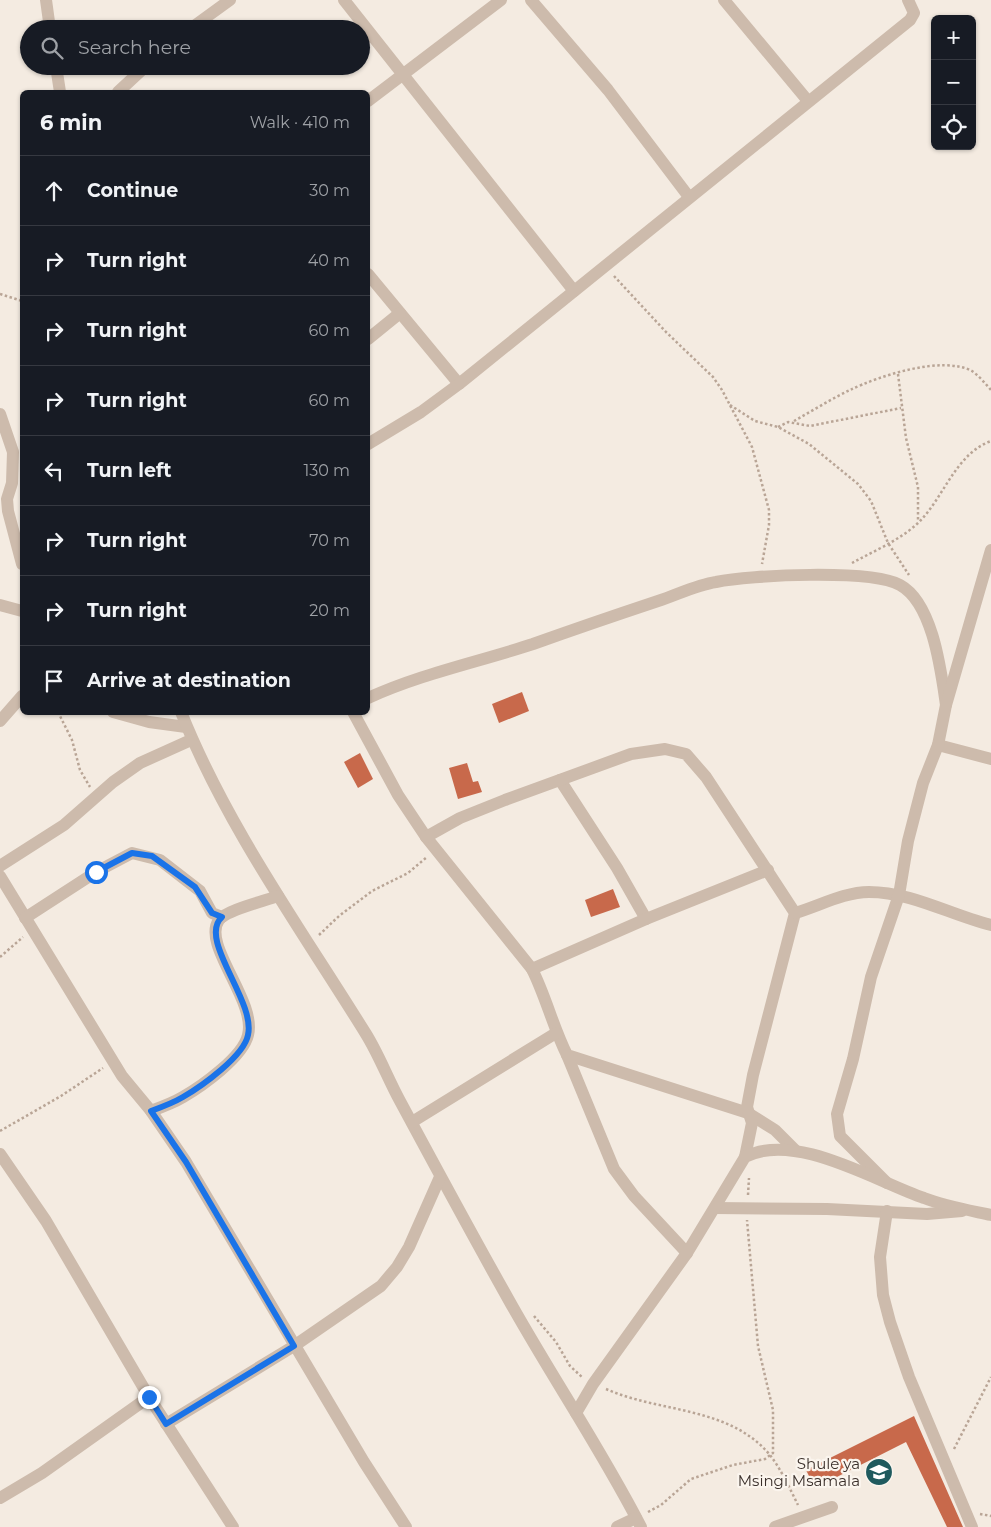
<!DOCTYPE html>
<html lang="en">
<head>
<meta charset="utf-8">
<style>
  :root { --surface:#171b24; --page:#20242c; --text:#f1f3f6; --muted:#9ea1a6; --line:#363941 }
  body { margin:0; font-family:Montserrat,sans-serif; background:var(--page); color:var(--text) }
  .controls { position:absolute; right:15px; top:15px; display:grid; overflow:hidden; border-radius:8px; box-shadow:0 1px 4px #0004 }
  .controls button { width:45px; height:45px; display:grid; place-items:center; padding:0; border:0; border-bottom:1px solid var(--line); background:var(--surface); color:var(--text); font:25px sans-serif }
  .stop { position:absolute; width:15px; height:15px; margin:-11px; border:4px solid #1a73e8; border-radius:50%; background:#fff }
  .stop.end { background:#1a73e8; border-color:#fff; box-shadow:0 1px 5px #0008 }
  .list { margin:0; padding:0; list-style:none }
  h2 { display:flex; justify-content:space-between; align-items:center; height:65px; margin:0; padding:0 20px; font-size:21px }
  h2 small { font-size:16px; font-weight:400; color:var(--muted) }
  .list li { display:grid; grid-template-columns:32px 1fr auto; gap:15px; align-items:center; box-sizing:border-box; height:70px; padding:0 20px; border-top:1px solid var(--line) }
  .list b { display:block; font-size:19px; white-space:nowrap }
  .list em { font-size:16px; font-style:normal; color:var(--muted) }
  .icon { flex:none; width:28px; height:28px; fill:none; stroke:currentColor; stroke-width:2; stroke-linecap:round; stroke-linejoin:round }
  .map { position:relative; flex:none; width:991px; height:1527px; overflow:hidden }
  .search { position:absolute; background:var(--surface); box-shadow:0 1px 4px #0004; left:20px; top:20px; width:350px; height:55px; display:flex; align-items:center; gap:12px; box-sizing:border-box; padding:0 18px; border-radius:28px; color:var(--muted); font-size:19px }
  .panel { position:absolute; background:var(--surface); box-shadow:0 1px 4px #0004; left:20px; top:90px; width:350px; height:625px; border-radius:8px }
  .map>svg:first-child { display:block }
  .building { fill:#c8694b }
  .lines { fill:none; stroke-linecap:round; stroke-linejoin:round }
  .path { stroke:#b9a596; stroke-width:2.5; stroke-dasharray:2.5 2.5; stroke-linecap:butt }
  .minor { stroke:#cdbbac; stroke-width:12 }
  .route { stroke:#1a73e8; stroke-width:6 }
  .labels { text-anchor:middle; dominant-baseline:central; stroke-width:4.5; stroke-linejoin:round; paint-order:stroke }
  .poi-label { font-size:15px; fill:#3b302b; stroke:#fbf5ee; text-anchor:end }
</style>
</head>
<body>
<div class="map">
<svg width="991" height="1527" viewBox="0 0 991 1527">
  <rect width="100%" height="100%" fill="#f4ebe1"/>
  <g class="building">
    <polygon points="522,692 529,711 499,723 492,704"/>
    <polygon points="360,753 373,779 358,788 344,762"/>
    <polygon points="467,763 473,782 478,781 482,792 458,799 449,768"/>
    <polygon points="613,889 620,907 591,917 585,900"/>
    <polygon points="914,1416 963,1527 947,1527 906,1442 815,1488 806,1470"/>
  </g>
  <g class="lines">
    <g class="path">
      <polyline points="614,276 666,332 713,377 722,390 752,447 769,510 769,525 762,564"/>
      <polyline points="0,294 22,301"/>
      <polyline points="898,374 906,438 918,487 918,521"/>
      <polyline points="730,405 755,421 778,427 809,444 858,484 871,501 888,543 909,575"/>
      <path d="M794,421c18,-10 37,-22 56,-31 29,-14 92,-35 122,-19 7,5 13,12 19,19"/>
      <polyline points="778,427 788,422 810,426 901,408"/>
      <path d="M852,563c22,-12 48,-23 66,-40 26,-25 37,-69 73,-82"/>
      <polyline points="58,712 72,740 80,770 90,787"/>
      <polyline points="319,935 339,916 372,891 408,873 427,857"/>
      <polyline points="0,957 23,937"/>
      <polyline points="0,1131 61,1096 103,1068"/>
      <polyline points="748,1195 749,1178"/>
      <polyline points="534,1316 556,1342 570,1366 583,1378"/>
      <path d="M606,1389c54,24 123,17 164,66 11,14 20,34 28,50"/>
      <polyline points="954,1449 991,1377"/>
      <polyline points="648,1512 661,1505 691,1479 733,1465 765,1459 773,1453 773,1410 758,1346 747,1220"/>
      <polyline points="980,1514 991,1516"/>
    </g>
    <g class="minor">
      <polyline points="46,0 50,29"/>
      <polyline points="344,0 574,291"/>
      <polyline points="531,0 608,90 689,197"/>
      <polyline points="724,0 808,101"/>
      <polyline points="190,29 230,0"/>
      <polyline points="56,66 60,92"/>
      <polyline points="118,92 146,66"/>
      <polyline points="368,101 501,0"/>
      <polyline points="368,274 459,384"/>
      <polyline points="368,339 400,313"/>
      <polyline points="0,414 13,452 12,483 7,499 8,511 22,564"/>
      <polyline points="368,444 421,412 459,384 910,20 914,13 908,0"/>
      <polyline points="0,605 22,611"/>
      <path d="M368,698c52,-24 110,-36 165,-54 42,-15 83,-29 125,-43 19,-6 38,-16 58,-19 34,-7 155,-13 184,3 33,18 41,86 46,120"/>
      <polyline points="113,712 149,722 186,727"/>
      <path d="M181,712c46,115 120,217 185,322 13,21 22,45 34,67 35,65 70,130 106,194 43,78 94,152 135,232"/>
      <path d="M353,712l45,83 28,42 106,132c14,28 21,58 35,86l181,58 27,17 21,21"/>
      <polyline points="0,721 22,696"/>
      <polyline points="938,745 991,759"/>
      <polyline points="560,780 617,868 646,919"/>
      <polyline points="426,837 460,818 505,800 631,754 665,749 686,754 706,777 795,913 753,1075 747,1107 752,1123 745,1157"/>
      <polyline points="0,866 64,825 113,782 140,763 191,740"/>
      <polyline points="0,876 122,1076 151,1111 186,1162 364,1462 406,1527"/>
      <path d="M795,913c24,-7 49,-21 74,-21 43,0 81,23 122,33"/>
      <polyline points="25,918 96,872 132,853 160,860 200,891 212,913 222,917"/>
      <polyline points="532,969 646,919 768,870"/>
      <polyline points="567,1055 614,1169 634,1196 687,1253"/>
      <path d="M151,1111c11,-4 22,-8 32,-14 19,-11 60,-40 65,-62 9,-34 -47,-91 -29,-115 7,-10 46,-19 59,-24"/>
      <polyline points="412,1122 556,1033"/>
      <polyline points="0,1154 46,1221 149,1397 233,1527"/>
      <polyline points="887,1183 840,1136 837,1114 853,1059 871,977 899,895 908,841 923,783 938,745 946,705 991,550"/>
      <polyline points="715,1208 827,1209 927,1214 962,1211"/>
      <polyline points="887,1211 880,1257 883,1295 890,1322 909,1377 972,1527"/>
      <path d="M576,1413l17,-29 94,-131 58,-96c50,-26 130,24 179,41 21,8 44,12 67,17"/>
      <polyline points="166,1424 294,1346 381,1286 397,1267 409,1247 440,1177"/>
      <polyline points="0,1498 42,1473 149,1397"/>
      <polyline points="617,1527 636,1518"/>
      <polyline points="775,1527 832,1507"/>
    </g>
  </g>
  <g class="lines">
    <path class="route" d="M96,872l36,-19 20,3 43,31 17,26 10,4c-25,22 34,84 26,118 -4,21 -46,51 -65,62 -10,6 -21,10 -32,14l35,51 108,184 -128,78 -17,-27"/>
  </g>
  <defs>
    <g id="school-disc" transform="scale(1.4375)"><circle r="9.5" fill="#1f5a5e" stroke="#fbf5ee"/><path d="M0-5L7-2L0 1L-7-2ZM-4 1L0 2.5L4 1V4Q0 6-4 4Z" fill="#fff"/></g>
  </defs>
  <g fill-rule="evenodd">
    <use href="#school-disc" x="879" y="1472"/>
  </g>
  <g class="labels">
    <g class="poi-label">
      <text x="860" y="1463">Shule ya<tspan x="860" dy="17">Msingi Msamala</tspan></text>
    </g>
  </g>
</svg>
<div class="controls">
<button>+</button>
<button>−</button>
<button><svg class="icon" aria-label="locate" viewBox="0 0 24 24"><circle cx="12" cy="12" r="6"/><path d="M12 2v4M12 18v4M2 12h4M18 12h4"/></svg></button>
</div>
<div class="stop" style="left:96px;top:872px"></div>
<div class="stop end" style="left:149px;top:1397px"></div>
<div class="search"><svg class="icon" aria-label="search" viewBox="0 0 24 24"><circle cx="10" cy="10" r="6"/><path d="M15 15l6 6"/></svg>Search here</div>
<section class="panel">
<h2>6 min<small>Walk · 410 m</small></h2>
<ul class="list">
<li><svg class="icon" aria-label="ahead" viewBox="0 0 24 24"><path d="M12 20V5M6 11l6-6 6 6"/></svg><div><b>Continue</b></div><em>30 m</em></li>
<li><svg class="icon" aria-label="right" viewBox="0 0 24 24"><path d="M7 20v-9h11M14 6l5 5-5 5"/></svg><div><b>Turn right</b></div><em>40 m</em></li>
<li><svg class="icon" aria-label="right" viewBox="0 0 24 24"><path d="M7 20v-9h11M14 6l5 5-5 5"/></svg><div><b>Turn right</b></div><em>60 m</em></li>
<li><svg class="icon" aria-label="right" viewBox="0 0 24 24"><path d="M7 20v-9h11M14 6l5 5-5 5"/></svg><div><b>Turn right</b></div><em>60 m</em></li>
<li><svg class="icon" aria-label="left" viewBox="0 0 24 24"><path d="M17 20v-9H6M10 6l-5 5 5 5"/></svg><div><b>Turn left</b></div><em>130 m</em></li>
<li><svg class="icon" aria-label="right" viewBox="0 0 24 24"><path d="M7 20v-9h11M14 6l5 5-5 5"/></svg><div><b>Turn right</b></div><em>70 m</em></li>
<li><svg class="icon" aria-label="right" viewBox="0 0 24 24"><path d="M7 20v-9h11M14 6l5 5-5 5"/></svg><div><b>Turn right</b></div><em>20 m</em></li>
<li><svg class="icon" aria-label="arrive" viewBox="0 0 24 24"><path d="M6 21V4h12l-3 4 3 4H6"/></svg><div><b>Arrive at destination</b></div></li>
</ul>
</section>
</div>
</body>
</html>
